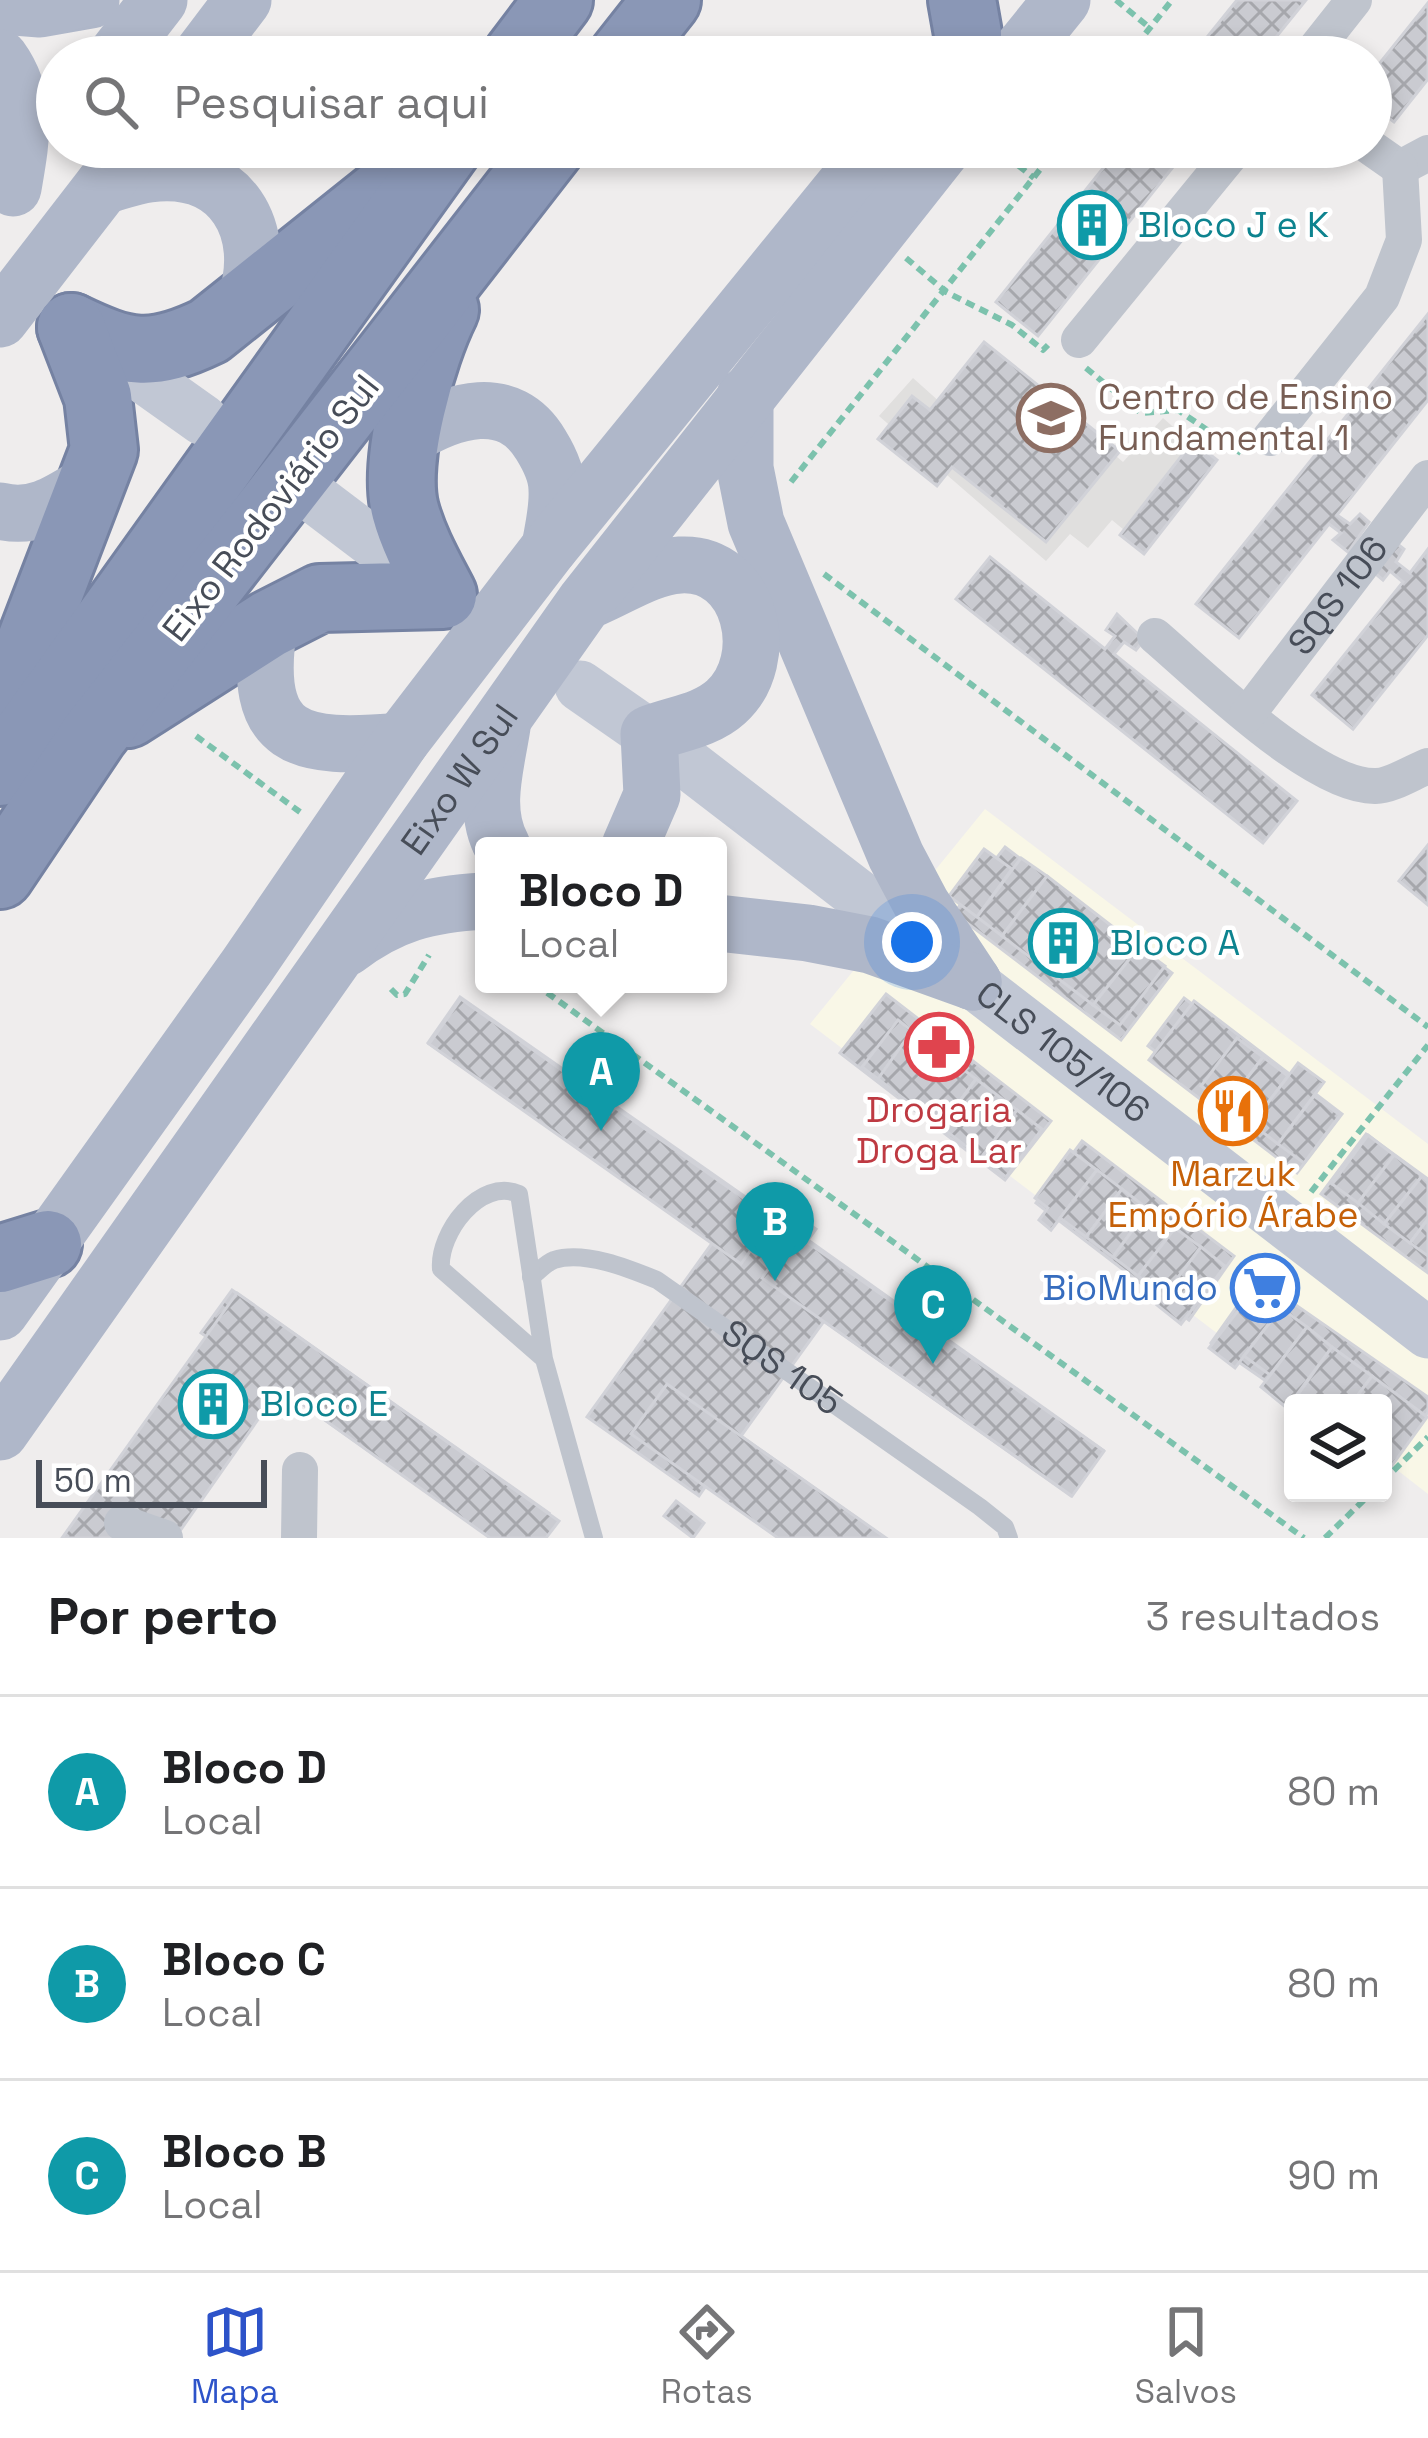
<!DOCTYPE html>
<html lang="pt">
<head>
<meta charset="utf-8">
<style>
  :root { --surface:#fff; --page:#f2f2f2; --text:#202124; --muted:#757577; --line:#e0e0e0; --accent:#2d53c9 }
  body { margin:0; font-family:"Space Grotesk",sans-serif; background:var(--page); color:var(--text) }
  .controls { position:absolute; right:36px; bottom:36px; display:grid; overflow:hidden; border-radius:12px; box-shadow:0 6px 18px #0003 }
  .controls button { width:108px; height:108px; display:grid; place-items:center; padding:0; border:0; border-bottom:3px solid var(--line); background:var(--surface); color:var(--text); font:60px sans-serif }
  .scale { position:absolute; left:36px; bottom:30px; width:231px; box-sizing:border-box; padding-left:12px; border:6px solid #474d58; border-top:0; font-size:33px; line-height:42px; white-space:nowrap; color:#474d58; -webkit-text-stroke:9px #fff; paint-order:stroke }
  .you { position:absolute; left:912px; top:942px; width:42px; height:42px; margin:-30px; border:9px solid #fff; border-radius:50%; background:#1a73e8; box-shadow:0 0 0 18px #1a73e833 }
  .badge { display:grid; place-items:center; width:78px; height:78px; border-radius:50%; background:var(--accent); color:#fff; font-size:39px; font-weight:700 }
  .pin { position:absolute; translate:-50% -99px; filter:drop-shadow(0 3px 6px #0008) }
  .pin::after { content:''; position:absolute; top:63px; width:42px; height:36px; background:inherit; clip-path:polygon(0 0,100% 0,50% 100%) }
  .popup { position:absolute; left:475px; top:837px; width:252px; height:156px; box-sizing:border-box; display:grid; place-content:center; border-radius:12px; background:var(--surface); filter:drop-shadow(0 3px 9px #0005); font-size:39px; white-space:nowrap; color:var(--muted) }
  .popup b { font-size:45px; color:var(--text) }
  .popup::after { content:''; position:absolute; left:50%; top:100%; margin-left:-24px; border:24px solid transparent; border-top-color:var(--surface) }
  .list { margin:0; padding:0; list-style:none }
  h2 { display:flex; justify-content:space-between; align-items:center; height:156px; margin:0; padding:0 48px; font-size:51px }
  h2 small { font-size:39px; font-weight:400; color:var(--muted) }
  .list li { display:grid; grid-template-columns:78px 1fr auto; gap:36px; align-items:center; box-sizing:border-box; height:192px; padding:0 48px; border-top:3px solid var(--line) }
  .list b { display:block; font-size:45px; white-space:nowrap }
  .list p { margin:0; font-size:39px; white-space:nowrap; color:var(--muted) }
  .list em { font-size:39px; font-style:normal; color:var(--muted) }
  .icon { flex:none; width:66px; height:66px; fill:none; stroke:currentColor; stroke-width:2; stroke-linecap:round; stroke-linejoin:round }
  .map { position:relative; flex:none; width:1428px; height:1538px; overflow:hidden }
  .search { position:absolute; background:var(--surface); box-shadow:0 6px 18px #0003; left:36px; right:36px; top:36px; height:132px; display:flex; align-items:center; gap:30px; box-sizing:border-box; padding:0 42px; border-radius:66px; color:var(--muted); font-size:45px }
  .sheet { height:732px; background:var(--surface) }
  nav { display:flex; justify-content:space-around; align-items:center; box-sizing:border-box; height:168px; border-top:3px solid var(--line); background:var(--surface); font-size:33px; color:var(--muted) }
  nav a { display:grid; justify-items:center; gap:6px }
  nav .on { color:var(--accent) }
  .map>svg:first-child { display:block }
  .commercial { fill:#f9f7e7 }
  .education { fill:#e0dfde }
  .building { fill:url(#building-cross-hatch); stroke:#d1d2d8; stroke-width:3 }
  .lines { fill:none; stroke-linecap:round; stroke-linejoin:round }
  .highway-casing { stroke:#7582a2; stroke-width:72 }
  .path { stroke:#7cc2ad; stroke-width:6; stroke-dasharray:9 6; stroke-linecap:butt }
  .lane { stroke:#bfc4cd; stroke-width:18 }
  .street { stroke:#bfc4cd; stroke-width:36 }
  .secondary { stroke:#c1c7d4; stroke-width:51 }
  .primary { stroke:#afb7c9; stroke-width:57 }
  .highway { stroke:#8a97b6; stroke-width:66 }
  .labels { text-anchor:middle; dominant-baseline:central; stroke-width:9; stroke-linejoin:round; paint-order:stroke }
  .culture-label { font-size:36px; fill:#0d838f; stroke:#fff; text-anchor:start }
  .education-label { font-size:36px; fill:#785e54; stroke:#fff; text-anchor:start }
  .street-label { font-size:36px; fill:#474d58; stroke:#fff }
  .health-label { font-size:36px; fill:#be3a42; stroke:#fff }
  .food-label { font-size:36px; fill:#c56008; stroke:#fff }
  .shop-label { font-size:36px; fill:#366cbe; stroke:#fff; text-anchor:end }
</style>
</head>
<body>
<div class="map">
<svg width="1428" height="1538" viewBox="0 0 1428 1538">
  <defs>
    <pattern id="building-cross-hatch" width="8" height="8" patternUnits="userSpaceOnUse" patternTransform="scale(3)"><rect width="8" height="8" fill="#cacbd1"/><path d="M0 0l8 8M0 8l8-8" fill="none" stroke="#a6a7ac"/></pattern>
  </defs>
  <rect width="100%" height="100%" fill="#efeded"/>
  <polygon class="commercial" points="985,809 1428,1144 1428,1494 1383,1459 1383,1403 1309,1403 810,1024"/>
  <polygon class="education" points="991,348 1123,462 1163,418 1203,453 1130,535 1112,520 1088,548 1070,534 1046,561 879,416 913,378 941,403"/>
  <g class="building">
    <polygon points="1237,0 1306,0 1260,57 1191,57"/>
    <polygon points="1428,3 1428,79 1394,122 1371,105 1371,74"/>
    <polygon points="1120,147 1189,147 1038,336 996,302"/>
    <polygon points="1428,314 1428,400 1337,515 1350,524 1360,514 1369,522 1348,552 1333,540 1341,533 1329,524 1239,638 1196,604"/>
    <polygon points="984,342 1120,451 1046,542 952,467 937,486 878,439 912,396 930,410"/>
    <polygon points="1193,441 1217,460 1144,554 1120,535"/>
    <polygon points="1395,542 1404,549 1396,562 1410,573 1428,549 1428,635 1353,729 1312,695 1403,582 1390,571 1383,580 1370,569"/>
    <polygon points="990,557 1105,649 1115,636 1106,630 1117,614 1144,640 1136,650 1124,642 1114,654 1297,801 1263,843 956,599"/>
    <polygon points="1428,845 1428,905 1399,881"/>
    <polygon points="1005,847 1172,973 1121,1040 954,913"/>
    <polygon points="984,849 1012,869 977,917 949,896"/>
    <polygon points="1021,858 1047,876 1002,936 977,917"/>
    <polygon points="1047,876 1139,947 1093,1005 1002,936"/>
    <polygon points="1139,947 1165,966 1120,1025 1093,1005"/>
    <polygon points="886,994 1051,1121 1005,1180 840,1053"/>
    <polygon points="460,997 754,1203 763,1191 816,1229 808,1240 1103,1450 1071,1496 824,1321 741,1436 885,1538 792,1538 710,1480 699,1496 587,1417 713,1242 428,1043"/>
    <polygon points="1184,998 1237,1038 1201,1086 1148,1046"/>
    <polygon points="461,999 773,1219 741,1264 429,1044"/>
    <polygon points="1194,1001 1342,1114 1297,1173 1149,1060"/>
    <polygon points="898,1020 912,1031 878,1079 862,1067"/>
    <polygon points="912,1031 976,1079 941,1127 878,1079"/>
    <polygon points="1237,1038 1263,1057 1227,1105 1201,1086"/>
    <polygon points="1263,1057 1288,1076 1252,1124 1227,1105"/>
    <polygon points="1298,1063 1324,1082 1278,1144 1252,1124"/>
    <polygon points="976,1079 1017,1110 981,1158 941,1127"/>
    <polygon points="1314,1096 1340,1115 1304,1163 1278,1144"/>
    <polygon points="1017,1110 1042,1129 1006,1177 981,1158"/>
    <polygon points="1366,1134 1428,1179 1428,1273 1321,1194"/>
    <polygon points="1368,1135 1394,1155 1358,1203 1332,1184"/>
    <polygon points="1082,1141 1234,1256 1189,1320 1036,1203"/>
    <polygon points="1070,1150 1097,1170 1051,1230 1039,1220 1048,1208 1035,1198"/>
    <polygon points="1394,1155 1422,1176 1384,1224 1358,1203"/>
    <polygon points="1097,1170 1122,1189 1086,1237 1060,1218"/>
    <polygon points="1422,1176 1428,1181 1428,1219 1410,1243 1384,1224"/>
    <polygon points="1122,1189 1148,1209 1113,1257 1086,1237"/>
    <polygon points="1148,1209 1175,1228 1138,1276 1113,1257"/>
    <polygon points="1428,1219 1428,1256 1410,1243"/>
    <polygon points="1175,1228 1201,1247 1164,1296 1138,1276"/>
    <polygon points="794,1233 1104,1451 1072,1496 762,1278"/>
    <polygon points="1201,1247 1225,1266 1181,1324 1157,1305"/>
    <polygon points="1257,1278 1428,1397 1428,1412 1389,1467 1383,1463 1383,1403 1298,1403 1211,1343"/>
    <polygon points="1255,1289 1281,1308 1235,1368 1209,1348"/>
    <polygon points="232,1290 549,1513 531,1538 493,1538 201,1333"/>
    <polygon points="237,1293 559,1521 546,1538 490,1538 280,1388 175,1538 62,1538"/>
    <polygon points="1281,1308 1307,1327 1270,1375 1244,1356"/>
    <polygon points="1307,1327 1332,1347 1287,1408 1261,1387"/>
    <polygon points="1332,1347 1372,1376 1352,1403 1307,1403 1297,1396"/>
    <polygon points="1372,1376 1427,1417 1391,1467 1383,1461 1383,1403 1352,1403"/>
    <polygon points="667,1384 886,1538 778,1538 631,1434"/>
    <polygon points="676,1501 704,1523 693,1538 664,1516"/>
  </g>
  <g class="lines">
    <g class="highway-casing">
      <g id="highway">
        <polyline points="962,0 968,34"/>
        <polyline points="516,57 559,0"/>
        <polyline points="622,57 667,0"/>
        <path d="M71,327c56,27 80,32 138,4l183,-146"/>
        <path d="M128,714l141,-90 51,-26 123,-3c-14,-27 -30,-55 -38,-85 -13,-50 17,-154 40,-200"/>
        <polyline points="0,721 104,450 98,397 71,327"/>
        <polyline points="0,772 448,147"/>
        <polyline points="0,875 94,735 551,147"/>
        <polyline points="0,1259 48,1244"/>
      </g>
    </g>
    <g class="path">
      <polyline points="1116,0 1150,28"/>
      <polyline points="1127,57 1172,0"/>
      <polyline points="995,147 1034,178"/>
      <polyline points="906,258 946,292 1012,325 1043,350 1048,345"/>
      <polyline points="1086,368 1141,413 1178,410 1241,453"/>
      <polyline points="791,482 1058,147"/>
      <polyline points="824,574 1428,1027"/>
      <polyline points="196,736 300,812"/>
      <polyline points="535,984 1304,1538"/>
      <polyline points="391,989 397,995 405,994 429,955"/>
      <polyline points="1311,1192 1428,1045"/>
      <polyline points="1383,1481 1428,1437"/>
      <polyline points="1325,1538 1371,1493"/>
    </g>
    <g class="lane">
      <path id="s1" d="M531,1277c7,-5 15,-14 23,-17 30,-10 76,9 103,20l323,227 25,20 4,11"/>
      <path d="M544,1359l-103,-90c-3,-36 39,-92 78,-75l25,165 50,179"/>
    </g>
    <g class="street">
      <polyline points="1309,57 1354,0"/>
      <polyline points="1370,147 1400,168 1428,153"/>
      <polyline points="1079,340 1237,147"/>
      <polyline points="1270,438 1382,297 1404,240 1400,168"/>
      <path d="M1155,636c47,40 160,152 221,150 15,0 37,-14 52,-20"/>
      <path id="s2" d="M1247,715l181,-237"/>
      <polyline points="122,1523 165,1538"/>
      <polyline points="299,1538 300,1470"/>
    </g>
    <g class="secondary">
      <polyline points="96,344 203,420"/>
      <polyline points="317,500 441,594"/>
      <path id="s3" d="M580,686l69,48 779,599"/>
    </g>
    <g class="primary">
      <polyline points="0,6 40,9 91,0"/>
      <polyline points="115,57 159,0"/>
      <polyline points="200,57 243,0"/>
      <polyline points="1016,57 1062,0"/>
      <path d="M0,58c30,41 21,83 13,130"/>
      <path d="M103,186c15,-4 31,-10 46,-12 83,-11 121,57 96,129"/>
      <polyline points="0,319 126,156"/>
      <polyline points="745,396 745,468 756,523 896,856 922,905 973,982"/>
      <path d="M408,437c44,-27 101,-46 133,8 8,13 16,30 16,45 1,19 -4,39 -7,57"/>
      <path d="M0,511c36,9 61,-10 92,-29"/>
      <path d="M594,598c28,-12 56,-31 86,-33 72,-4 93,95 46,137 -21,19 -51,22 -77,32l3,61 -22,51"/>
      <path d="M269,624c-18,119 29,126 132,117"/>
      <path d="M502,846c-20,-36 -6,-80 0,-119"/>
      <polyline points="718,923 808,933 870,945 973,982"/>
      <path d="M346,948c44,-34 83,-44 138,-47"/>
      <polyline points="0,1312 247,966 401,741 550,547 876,147"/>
      <path id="s4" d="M0,1432l585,-830 359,-455"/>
    </g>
    <use href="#highway" class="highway"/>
  </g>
  <defs>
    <g id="building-ring" transform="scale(3.45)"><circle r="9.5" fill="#fff" stroke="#0f9aa8" stroke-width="1.5"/><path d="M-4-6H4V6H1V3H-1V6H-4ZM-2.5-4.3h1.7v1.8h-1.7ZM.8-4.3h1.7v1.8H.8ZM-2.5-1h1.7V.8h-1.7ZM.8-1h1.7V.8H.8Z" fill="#0f9aa8"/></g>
    <g id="school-ring" transform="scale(3.45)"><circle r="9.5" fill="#fff" stroke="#8d6e63" stroke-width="1.5"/><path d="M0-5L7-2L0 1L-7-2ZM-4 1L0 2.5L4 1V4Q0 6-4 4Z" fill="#8d6e63"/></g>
    <g id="pharmacy-ring" transform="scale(3.45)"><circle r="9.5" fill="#fff" stroke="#e0444e" stroke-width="1.5"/><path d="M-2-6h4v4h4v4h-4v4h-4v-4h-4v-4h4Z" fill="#e0444e"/></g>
    <g id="restaurant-ring" transform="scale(3.45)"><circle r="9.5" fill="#fff" stroke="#e8710a" stroke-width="1.5"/><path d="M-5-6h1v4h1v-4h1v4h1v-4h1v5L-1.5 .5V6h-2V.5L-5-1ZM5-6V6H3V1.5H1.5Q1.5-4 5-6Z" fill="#e8710a"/></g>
    <g id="supermarket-ring" transform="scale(3.45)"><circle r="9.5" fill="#fff" stroke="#3f7fe0" stroke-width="1.5"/><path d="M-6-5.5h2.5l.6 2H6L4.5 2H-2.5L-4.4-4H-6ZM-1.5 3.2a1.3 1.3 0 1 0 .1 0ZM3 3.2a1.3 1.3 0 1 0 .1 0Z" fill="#3f7fe0"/></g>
  </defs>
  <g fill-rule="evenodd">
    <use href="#building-ring" x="1092" y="225"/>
    <use href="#school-ring" x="1051" y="418"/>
    <use href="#building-ring" x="1063" y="943"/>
    <use href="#pharmacy-ring" x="939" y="1047"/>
    <use href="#restaurant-ring" x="1233" y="1111"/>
    <use href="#supermarket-ring" x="1265" y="1288"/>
    <use href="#building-ring" x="213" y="1404"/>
  </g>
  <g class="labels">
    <g class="culture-label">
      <text x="1138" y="225">Bloco J e K</text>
      <text x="1110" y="943">Bloco A</text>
      <text x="260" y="1404">Bloco E</text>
    </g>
    <g class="education-label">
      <text x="1098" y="397">Centro de Ensino<tspan x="1098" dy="41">Fundamental 1</tspan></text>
    </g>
    <g class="street-label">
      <text transform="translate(271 508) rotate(-52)">Eixo Rodoviário Sul</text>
      <text stroke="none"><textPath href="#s2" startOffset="150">SQS 106</textPath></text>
      <text stroke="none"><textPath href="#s4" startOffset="798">Eixo W Sul</textPath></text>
      <text stroke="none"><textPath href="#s3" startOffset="606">CLS 105/106</textPath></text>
      <text stroke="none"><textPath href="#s1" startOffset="288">SQS 105</textPath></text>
    </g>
    <g class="health-label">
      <text x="939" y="1110">Drogaria<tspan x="939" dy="41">Droga Lar</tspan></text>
    </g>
    <g class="food-label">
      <text x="1233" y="1174">Marzuk<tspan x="1233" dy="41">Empório Árabe</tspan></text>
    </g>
    <g class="shop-label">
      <text x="1218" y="1288">BioMundo</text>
    </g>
  </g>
</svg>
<div class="controls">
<button><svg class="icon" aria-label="layers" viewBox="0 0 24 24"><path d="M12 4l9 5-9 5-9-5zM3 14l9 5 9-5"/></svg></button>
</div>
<div class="scale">50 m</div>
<div class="you"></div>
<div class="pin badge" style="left:601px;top:1131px;background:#0f9aa8">A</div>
<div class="popup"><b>Bloco D</b>Local</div>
<div class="pin badge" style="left:775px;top:1281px;background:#0f9aa8">B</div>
<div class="pin badge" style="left:933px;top:1364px;background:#0f9aa8">C</div>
<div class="search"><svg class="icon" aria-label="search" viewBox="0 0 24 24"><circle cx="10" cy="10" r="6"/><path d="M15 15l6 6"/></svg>Pesquisar aqui</div>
</div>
<section class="sheet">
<h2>Por perto<small>3 resultados</small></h2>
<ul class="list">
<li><span class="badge" style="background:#0f9aa8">A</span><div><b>Bloco D</b><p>Local</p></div><em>80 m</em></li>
<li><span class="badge" style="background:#0f9aa8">B</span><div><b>Bloco C</b><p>Local</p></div><em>80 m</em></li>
<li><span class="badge" style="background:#0f9aa8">C</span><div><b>Bloco B</b><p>Local</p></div><em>90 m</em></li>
</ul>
</section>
<nav>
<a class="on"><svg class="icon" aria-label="map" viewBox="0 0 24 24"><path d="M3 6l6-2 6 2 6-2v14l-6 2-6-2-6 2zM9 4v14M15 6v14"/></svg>Mapa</a>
<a><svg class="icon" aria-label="directions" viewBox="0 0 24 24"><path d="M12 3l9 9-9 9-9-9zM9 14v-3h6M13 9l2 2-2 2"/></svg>Rotas</a>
<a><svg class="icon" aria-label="saved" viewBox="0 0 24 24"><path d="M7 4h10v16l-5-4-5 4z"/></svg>Salvos</a>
</nav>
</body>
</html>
